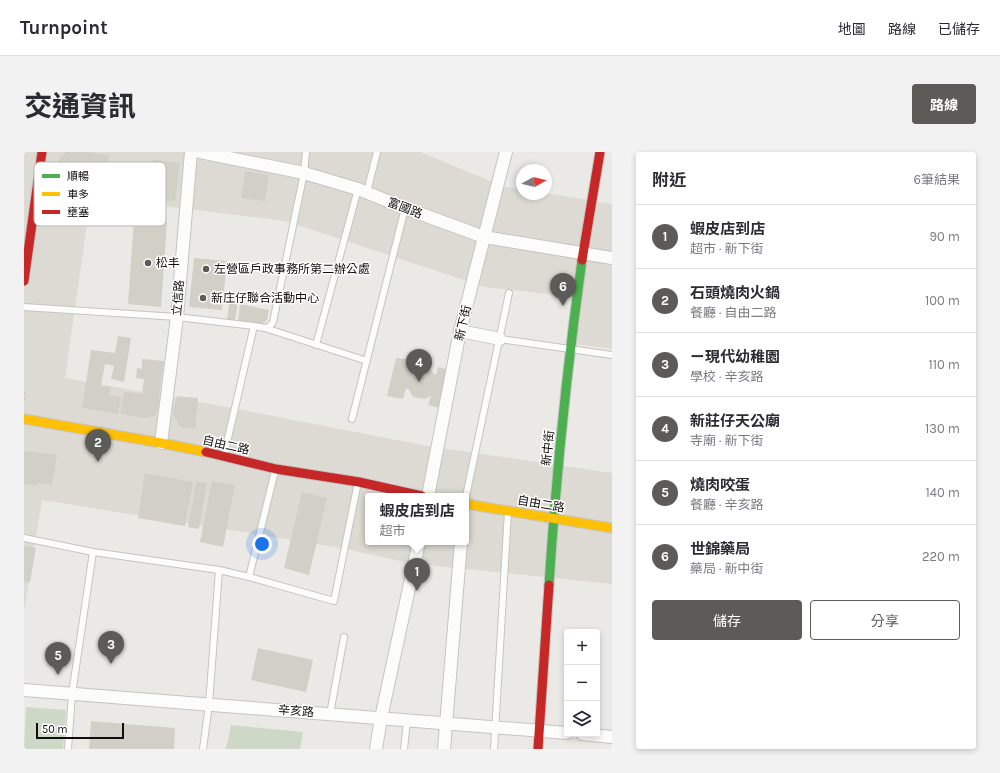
<!DOCTYPE html>
<html lang="zh-TW">
<head>
<meta charset="utf-8">
<style>
  :root { --surface:#fff; --page:#f2f2f3; --text:#2b2b33; --muted:#7c7c81; --line:#e1e1e2; --accent:#5c5b58 }
  body { margin:0; font-family:Karla,"Noto Sans TC",sans-serif; background:var(--page); color:var(--text) }
  .controls { position:absolute; right:12px; bottom:12px; display:grid; overflow:hidden; border-radius:4px; box-shadow:0 2px 6px #0003 }
  .controls button { width:36px; height:36px; display:grid; place-items:center; padding:0; border:0; border-bottom:1px solid var(--line); background:var(--surface); color:var(--text); font:20px sans-serif }
  .compass { position:absolute; left:492px; top:12px; width:36px; height:36px; border-radius:50%; background:var(--surface); box-shadow:0 2px 6px #0003; rotate:82deg }
  .scale { position:absolute; left:12px; bottom:10px; width:88px; box-sizing:border-box; padding-left:4px; border:2px solid #0f0e0c; border-top:0; font-size:11px; line-height:14px; white-space:nowrap; color:#0f0e0c; -webkit-text-stroke:3px #fff; paint-order:stroke }
  .you { position:absolute; left:238px; top:392px; width:14px; height:14px; margin:-10px; border:3px solid #fff; border-radius:50%; background:#1a73e8; box-shadow:0 0 0 6px #1a73e833 }
  .badge { display:grid; place-items:center; width:26px; height:26px; border-radius:50%; background:var(--accent); color:#fff; font-size:13px; font-weight:700 }
  .pin { position:absolute; translate:-50% -33px; filter:drop-shadow(0 1px 2px #0008) }
  .pin::after { content:''; position:absolute; top:21px; width:14px; height:12px; background:inherit; clip-path:polygon(0 0,100% 0,50% 100%) }
  .popup { position:absolute; left:341px; top:341px; width:104px; height:52px; box-sizing:border-box; display:grid; place-content:center; border-radius:4px; background:var(--surface); filter:drop-shadow(0 1px 3px #0005); font-size:13px; white-space:nowrap; color:var(--muted) }
  .popup b { font-size:15px; color:var(--text) }
  .popup::after { content:''; position:absolute; left:50%; top:100%; margin-left:-8px; border:8px solid transparent; border-top-color:var(--surface) }
  .list { margin:0; padding:0; list-style:none }
  h2 { display:flex; justify-content:space-between; align-items:center; height:52px; margin:0; padding:0 16px; font-size:17px }
  h2 small { font-size:13px; font-weight:400; color:var(--muted) }
  .list li { display:grid; grid-template-columns:26px 1fr auto; gap:12px; align-items:center; box-sizing:border-box; height:64px; padding:0 16px; border-top:1px solid var(--line) }
  .list b { display:block; font-size:15px; white-space:nowrap }
  .list p { margin:0; font-size:13px; white-space:nowrap; color:var(--muted) }
  .list em { font-size:13px; font-style:normal; color:var(--muted) }
  .actions { display:flex; gap:8px; padding:12px 16px }
  .actions a { flex:1; padding:9px 0; border:1px solid var(--accent); border-radius:4px; text-align:center; font-size:14px; color:var(--accent) }
  .actions .main { background:var(--accent); color:#fff }
  .icon { flex:none; width:22px; height:22px; fill:none; stroke:currentColor; stroke-width:2; stroke-linecap:round; stroke-linejoin:round }
  .map { position:relative; flex:none; width:588px; height:597px; overflow:hidden; border-radius:4px }
  header { display:flex; align-items:center; gap:24px; box-sizing:border-box; height:56px; padding:0 20px; background:var(--surface); border-bottom:1px solid var(--line) }
  header strong { font-size:19px }
  nav { display:flex; gap:22px; margin-inline-start:auto; font-size:14px }
  .intro { display:flex; align-items:center; justify-content:space-between; box-sizing:border-box; height:96px; padding:0 24px }
  h1 { margin:0; font-size:28px }
  .button { padding:10px 18px; border-radius:4px; background:var(--accent); color:#fff; font-size:14px; font-weight:700 }
  main { display:flex; gap:24px; padding:0 24px }
  aside { flex:1; background:var(--surface); border-radius:4px; box-shadow:0 2px 6px #0003 }
  .map>svg:first-child { display:block }
  .built { fill:#dcdad2; fill-rule:evenodd }
  .green { fill:#cdd8c6 }
  .building { fill:#d2cfc6 }
  .lines { fill:none; stroke-linecap:round; stroke-linejoin:round }
  .lane-casing { stroke:#c5c4c1; stroke-width:8 }
  .street-casing { stroke:#c5c4c1; stroke-width:14 }
  .fast-casing { stroke:#c5c4c1; stroke-width:11 }
  .slow-casing { stroke:#c5c4c1; stroke-width:11 }
  .jam-casing { stroke:#c5c4c1; stroke-width:11 }
  .path { stroke:#c7c7c6; stroke-width:2; stroke-dasharray:3 3; stroke-linecap:butt }
  .lane { stroke:#fcfcfb; stroke-width:6 }
  .street { stroke:#fcfcfb; stroke-width:12 }
  .fast { stroke:#4caf50; stroke-width:9 }
  .slow { stroke:#ffc107; stroke-width:9 }
  .jam { stroke:#c62828; stroke-width:9 }
  .poi-dot { fill:#5c5b58; stroke:#fff; stroke-width:1.5 }
  .labels { text-anchor:middle; dominant-baseline:central; stroke-width:3; stroke-linejoin:round; paint-order:stroke }
  .street-label { font-size:12px; fill:#0f0e0c; stroke:#fff }
  .poi-label { font-size:12px; fill:#0f0e0c; stroke:#fff; text-anchor:start }
  .key { fill:#fff; stroke:#b7b7b6; stroke-width:1 }
  .key-label { font-size:11px; fill:#0f0e0c }
</style>
</head>
<body>
<header>
<strong>Turnpoint</strong>
<nav><a>地圖</a><a>路線</a><a>已儲存</a></nav>
</header>
<div class="intro"><h1>交通資訊</h1><a class="button">路線</a></div>
<main>
<div class="map">
<svg width="588" height="597" viewBox="0 0 588 597">
  <rect width="100%" height="100%" fill="#eae9e6"/>
  <path class="built" d="M0,0h396l85,35 17,2v5l24,-1 66,11v145l-36,-5 6,-46 -97,-11 -200,-66 -194,-24 -26,181 178,32 184,36 185,27v111l-203,-21 -68,-15 -299,-48 -18,111zM344,344h98v46h-98z"/>
  <g class="green">
    <polygon points="2,555 42,558 39,597 0,597"/>
    <polygon points="207,573 279,580 276,597 202,597"/>
  </g>
  <g class="building">
    <polygon points="42,0 61,0 85,3 79,53 31,49 35,6"/>
    <polygon points="129,8 156,11 151,49 124,46"/>
    <polygon points="221,19 245,23 241,49 217,46"/>
    <polygon points="110,67 143,70 137,155 104,152"/>
    <polygon points="170,106 203,109 198,158 165,155"/>
    <polygon points="207,142 215,143 211,169 203,167"/>
    <polygon points="216,152 245,158 243,168 238,172 214,169"/>
    <polygon points="94,184 107,186 100,230 87,227 90,214 81,212 77,234 87,235 85,243 97,245 94,262 58,256 67,198 91,201"/>
    <polygon points="372,206 389,208 386,219 396,215 400,215 405,216 411,223 412,223 414,215 426,218 419,257 404,253 407,244 401,247 389,245 385,238 382,236 379,247 363,244"/>
    <polygon points="118,207 140,209 133,261 130,264 120,266 96,262 100,240 118,242 120,227 112,226 113,216 118,217"/>
    <polygon points="153,244 174,246 171,277 156,275 149,262"/>
    <polygon points="0,299 33,303 28,333 13,331 13,334 0,332"/>
    <polygon points="121,321 169,330 161,374 114,366"/>
    <polygon points="188,329 211,333 199,395 176,390"/>
    <polygon points="172,330 183,331 175,377 164,375"/>
    <polygon points="278,340 303,346 285,423 260,416"/>
    <polygon points="0,394 12,396 6,430 0,429"/>
    <polygon points="234,496 289,508 282,540 227,528"/>
    <polygon points="67,569 151,576 150,597 65,597"/>
  </g>
  <g class="lines">
    <g class="lane-casing">
      <g id="lane">
        <polyline points="343,40 353,0"/>
        <polyline points="0,155 153,165 230,174 241,176 343,209"/>
        <polyline points="241,176 246,174 249,170 280,21 282,0"/>
        <polyline points="476,187 588,203"/>
        <polyline points="292,193 334,37"/>
        <polyline points="328,267 381,56"/>
        <polyline points="200,303 230,174"/>
        <polyline points="442,344 485,141"/>
        <polyline points="0,386 69,400 195,418 225,425 310,449 334,330"/>
        <polyline points="225,425 251,319"/>
        <polyline points="306,562 320,485"/>
        <polyline points="44,597 48,542 69,400"/>
        <polyline points="179,597 185,552 195,418"/>
        <polyline points="380,597 383,568"/>
        <polyline points="470,597 484,359"/>
      </g>
    </g>
    <g class="street-casing">
      <g id="street">
        <polyline points="176,0 280,21 334,37 381,56 460,85 588,106"/>
        <polyline points="436,179 476,187"/>
        <polyline points="137,291 153,165 167,0"/>
        <polyline points="404,344 436,179 482,0"/>
        <polyline points="0,538 543,581"/>
        <polyline points="558,582 588,585"/>
        <polyline points="352,597 357,566 395,390"/>
        <polyline points="420,597 437,390"/>
      </g>
    </g>
    <g class="fast-casing">
      <path id="fast" d="M525,433c7,-109 18,-217 33,-325"/>
    </g>
    <g class="slow-casing">
      <g id="slow">
        <polyline points="0,267 137,291 182,300"/>
        <polyline points="442,352 588,376"/>
      </g>
    </g>
    <g class="jam-casing">
      <g id="jam">
        <polyline points="558,108 576,0"/>
        <polyline points="0,129 18,0"/>
        <polyline points="182,300 252,317 335,330 398,344"/>
        <polyline points="514,597 525,433"/>
      </g>
    </g>
    <polyline class="path" points="0,248 1,241"/>
    <use href="#lane" class="lane"/>
    <use href="#street" class="street"/>
    <use href="#fast" class="fast"/>
    <use href="#slow" class="slow"/>
    <use href="#jam" class="jam"/>
  </g>
  <g class="poi-dot">
    <circle cx="124" cy="111" r="4"/>
    <circle cx="182" cy="117" r="4"/>
    <circle cx="179" cy="146" r="4"/>
  </g>
  <g class="labels">
    <g class="street-label">
      <text transform="translate(381 56) rotate(21)">富國路</text>
      <text transform="translate(154 146) rotate(-85)">立信路</text>
      <text transform="translate(439 171) rotate(-77)">新下街</text>
      <text transform="translate(202 293) rotate(13)">自由二路</text>
      <text transform="translate(524 296) rotate(-84)">新中街</text>
      <text transform="translate(517 352) rotate(10)">自由二路</text>
      <text transform="translate(272 559) rotate(4)">辛亥路</text>
    </g>
    <g class="poi-label">
      <text x="132" y="111">松丰</text>
      <text x="190" y="117">左營區戶政事務所第二辦公處</text>
      <text x="187" y="146">新庄仔聯合活動中心</text>
    </g>
  </g>
  <rect x="10" y="10" width="132" height="64" rx="6" class="key"/>
  <rect x="18" y="22" width="18" height="4" fill="#4caf50"/>
  <rect x="18" y="40" width="18" height="4" fill="#ffc107"/>
  <rect x="18" y="58" width="18" height="4" fill="#c62828"/>
  <g class="key-label">
    <text x="43" y="28">順暢</text>
    <text x="43" y="46">車多</text>
    <text x="43" y="64">壅塞</text>
  </g>
</svg>
<div class="controls">
<button>+</button>
<button>−</button>
<button><svg class="icon" aria-label="layers" viewBox="0 0 24 24"><path d="M12 4l9 5-9 5-9-5zM3 14l9 5 9-5"/></svg></button>
</div>
<svg class="compass" viewBox="-18 -18 36 36"><path d="M0-13l5 13h-10z" fill="#e53935"/><path d="M0 13l5-13h-10z" fill="#7c7c81"/></svg>
<div class="scale">50 m</div>
<div class="you"></div>
<div class="pin badge" style="left:393px;top:439px">1</div>
<div class="popup"><b>蝦皮店到店</b>超市</div>
<div class="pin badge" style="left:74px;top:310px">2</div>
<div class="pin badge" style="left:87px;top:512px">3</div>
<div class="pin badge" style="left:395px;top:230px">4</div>
<div class="pin badge" style="left:34px;top:523px">5</div>
<div class="pin badge" style="left:539px;top:154px">6</div>
</div>
<aside>
<h2>附近<small>6筆結果</small></h2>
<ul class="list">
<li><span class="badge">1</span><div><b>蝦皮店到店</b><p>超市 · 新下街</p></div><em>90 m</em></li>
<li><span class="badge">2</span><div><b>石頭燒肉火鍋</b><p>餐廳 · 自由二路</p></div><em>100 m</em></li>
<li><span class="badge">3</span><div><b>ㄧ現代幼稚園</b><p>學校 · 辛亥路</p></div><em>110 m</em></li>
<li><span class="badge">4</span><div><b>新莊仔天公廟</b><p>寺廟 · 新下街</p></div><em>130 m</em></li>
<li><span class="badge">5</span><div><b>燒肉咬蛋</b><p>餐廳 · 辛亥路</p></div><em>140 m</em></li>
<li><span class="badge">6</span><div><b>世錦藥局</b><p>藥局 · 新中街</p></div><em>220 m</em></li>
</ul>
<div class="actions"><a class="main">儲存</a><a>分享</a></div>
</aside>
</main>
</body>
</html>
